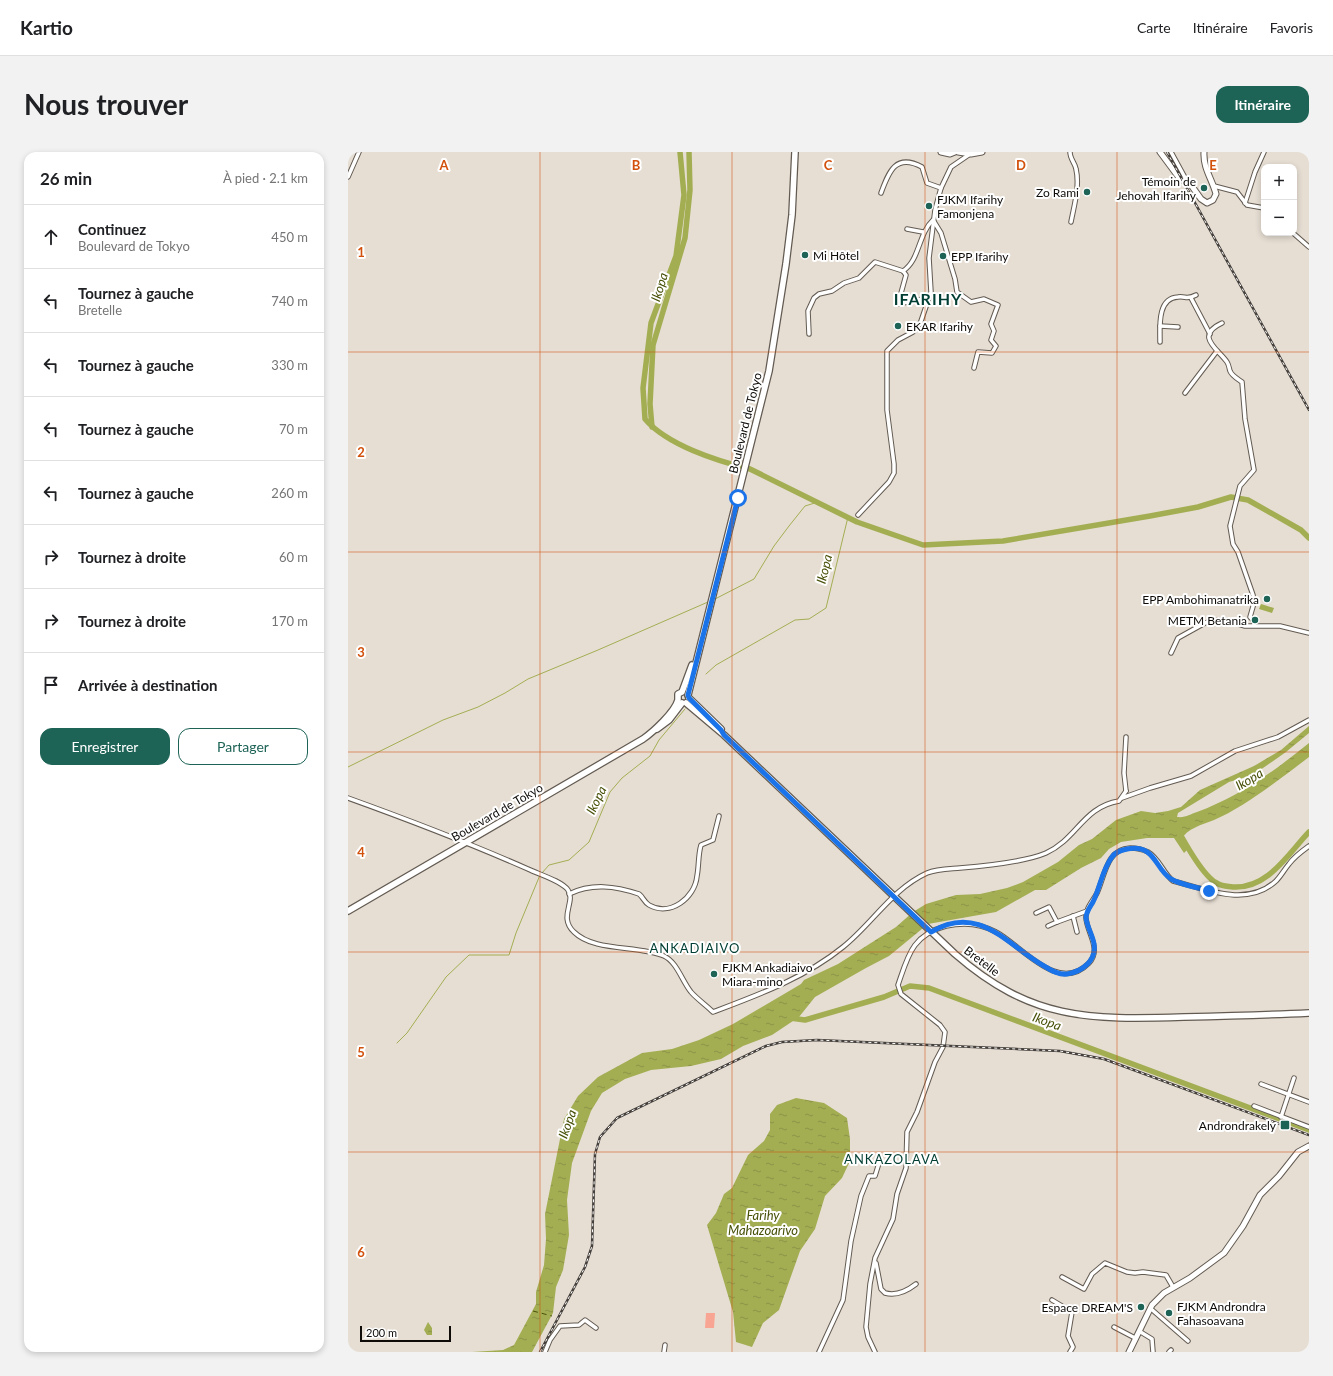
<!DOCTYPE html>
<html lang="fr">
<head>
<meta charset="utf-8">
<style>
  :root { --surface:#fff; --page:#f2f2f2; --text:#202124; --muted:#757577; --line:#e0e0e0; --accent:#1d6356 }
  body { margin:0; font-family:Lato,sans-serif; background:var(--page); color:var(--text) }
  .controls { position:absolute; right:12px; top:12px; display:grid; overflow:hidden; border-radius:8px; box-shadow:0 2px 6px #0003 }
  .controls button { width:36px; height:36px; display:grid; place-items:center; padding:0; border:0; border-bottom:1px solid var(--line); background:var(--surface); color:var(--text); font:20px sans-serif }
  .scale { position:absolute; left:12px; bottom:10px; width:91px; box-sizing:border-box; padding-left:4px; border:2px solid #0e0b08; border-top:0; font-size:11px; line-height:14px; white-space:nowrap; color:#0e0b08; -webkit-text-stroke:3px #fff; paint-order:stroke }
  .stop { position:absolute; width:12px; height:12px; margin:-9px; border:3px solid #1a73e8; border-radius:50%; background:#fff }
  .stop.end { background:#1a73e8; border-color:#fff; box-shadow:0 1px 4px #0008 }
  .list { margin:0; padding:0; list-style:none }
  h2 { display:flex; justify-content:space-between; align-items:center; height:52px; margin:0; padding:0 16px; font-size:17px }
  h2 small { font-size:13px; font-weight:400; color:var(--muted) }
  .list li { display:grid; grid-template-columns:26px 1fr auto; gap:12px; align-items:center; box-sizing:border-box; height:64px; padding:0 16px; border-top:1px solid var(--line) }
  .list b { display:block; font-size:15px; white-space:nowrap }
  .list p { margin:0; font-size:13px; white-space:nowrap; color:var(--muted) }
  .list em { font-size:13px; font-style:normal; color:var(--muted) }
  .actions { display:flex; gap:8px; padding:12px 16px }
  .actions a { flex:1; padding:9px 0; border:1px solid var(--accent); border-radius:12px; text-align:center; font-size:14px; color:var(--accent) }
  .actions .main { background:var(--accent); color:#fff }
  .icon { flex:none; width:22px; height:22px; fill:none; stroke:currentColor; stroke-width:2; stroke-linecap:round; stroke-linejoin:round }
  .map { position:relative; flex:none; width:961px; height:1200px; overflow:hidden; border-radius:12px }
  header { display:flex; align-items:center; gap:24px; box-sizing:border-box; height:56px; padding:0 20px; background:var(--surface); border-bottom:1px solid var(--line) }
  header strong { font-size:19px }
  nav { display:flex; gap:22px; margin-inline-start:auto; font-size:14px }
  .intro { display:flex; align-items:center; justify-content:space-between; box-sizing:border-box; height:96px; padding:0 24px }
  h1 { margin:0; font-size:28px }
  .button { padding:10px 18px; border-radius:12px; background:var(--accent); color:#fff; font-size:14px; font-weight:700 }
  main { display:flex; gap:24px; padding:0 24px }
  aside { flex:1; background:var(--surface); border-radius:12px; box-shadow:0 2px 6px #0003 }
  .map>svg:first-child { display:block }
  .pitch { fill:#f9a593 }
  .water { fill:url(#water-ripples) }
  .lines { fill:none; stroke-linecap:round; stroke-linejoin:round }
  .stream { stroke:#a3ae53; stroke-width:1 }
  .river { stroke:#a3ae53; stroke-width:5.5 }
  .ferry { stroke:#495008; stroke-width:1; stroke-dasharray:5 4; stroke-linecap:butt }
  .street-casing { stroke:#635b52; stroke-width:5.5 }
  .secondary-casing { stroke:#635b52; stroke-width:7 }
  .primary-casing { stroke:#635b52; stroke-width:8 }
  .street { stroke:#fff; stroke-width:3.5 }
  .secondary { stroke:#fff; stroke-width:5 }
  .primary { stroke:#fff; stroke-width:5.5 }
  .rail-casing { stroke:#443f3b; stroke-width:2.5 }
  .rail { stroke:#fff; stroke-width:1; stroke-dasharray:3; stroke-linecap:butt }
  .route { stroke:#1a73e8; stroke-width:5 }
  .grid { fill:none; stroke:#d2510c; stroke-width:1; stroke-opacity:0.55 }
  .poi-dot { fill:#1d6356; stroke:#fff; stroke-width:1.5 }
  .labels { text-anchor:middle; dominant-baseline:central; stroke-width:4; stroke-linejoin:round; paint-order:stroke }
  .poi-label { font-size:12px; fill:#0e0b08; stroke:#fff; text-anchor:end }
  .street-label { font-size:12px; fill:#0e0b08; stroke:#fff }
  .water-label { font-size:13px; font-style:italic; fill:#495008; stroke:#fff }
  .neighbourhood-label { font-size:13px; letter-spacing:1px; fill:#003e33; stroke:#fff }
  .district-label { font-size:16px; font-weight:bold; letter-spacing:1px; fill:#003e33; stroke:#fff }
  .grid-label { font-size:13px; text-anchor:middle; font-weight:bold; fill:#d2510c; stroke:#fff; stroke-width:4; stroke-linejoin:round; paint-order:stroke }
</style>
</head>
<body>
<header>
<strong>Kartio</strong>
<nav><a>Carte</a><a>Itinéraire</a><a>Favoris</a></nav>
</header>
<div class="intro"><h1>Nous trouver</h1><a class="button">Itinéraire</a></div>
<main>
<aside>
<h2>26 min<small>À pied · 2.1 km</small></h2>
<ul class="list">
<li><svg class="icon" aria-label="ahead" viewBox="0 0 24 24"><path d="M12 20V5M6 11l6-6 6 6"/></svg><div><b>Continuez</b><p>Boulevard de Tokyo</p></div><em>450 m</em></li>
<li><svg class="icon" aria-label="left" viewBox="0 0 24 24"><path d="M17 20v-9H6M10 6l-5 5 5 5"/></svg><div><b>Tournez à gauche</b><p>Bretelle</p></div><em>740 m</em></li>
<li><svg class="icon" aria-label="left" viewBox="0 0 24 24"><path d="M17 20v-9H6M10 6l-5 5 5 5"/></svg><div><b>Tournez à gauche</b></div><em>330 m</em></li>
<li><svg class="icon" aria-label="left" viewBox="0 0 24 24"><path d="M17 20v-9H6M10 6l-5 5 5 5"/></svg><div><b>Tournez à gauche</b></div><em>70 m</em></li>
<li><svg class="icon" aria-label="left" viewBox="0 0 24 24"><path d="M17 20v-9H6M10 6l-5 5 5 5"/></svg><div><b>Tournez à gauche</b></div><em>260 m</em></li>
<li><svg class="icon" aria-label="right" viewBox="0 0 24 24"><path d="M7 20v-9h11M14 6l5 5-5 5"/></svg><div><b>Tournez à droite</b></div><em>60 m</em></li>
<li><svg class="icon" aria-label="right" viewBox="0 0 24 24"><path d="M7 20v-9h11M14 6l5 5-5 5"/></svg><div><b>Tournez à droite</b></div><em>170 m</em></li>
<li><svg class="icon" aria-label="arrive" viewBox="0 0 24 24"><path d="M6 21V4h12l-3 4 3 4H6"/></svg><div><b>Arrivée à destination</b></div></li>
</ul>
<div class="actions"><a class="main">Enregistrer</a><a>Partager</a></div>
</aside>
<div class="map">
<svg width="961" height="1200" viewBox="0 0 961 1200">
  <defs>
    <pattern id="water-ripples" width="26" height="14" patternUnits="userSpaceOnUse"><rect width="26" height="14" fill="#a3ae53"/><path d="M2 4q2-2 4 0t4 0M15 11q2-2 4 0t4 0" fill="none" stroke="#8b9447"/></pattern>
  </defs>
  <rect width="100%" height="100%" fill="#e6ded3"/>
  <polygon class="pitch" points="358,1161 367,1161 366,1176 357,1176"/>
  <g class="water">
    <polygon points="913,452 926,456 924,461 911,457"/>
    <path d="M961,574v7l-23,19 -33,23 -24,7 -51,31 -1,4c9,1 13,-3 20,-5 41,-15 79,-42 112,-69v14c-28,21 -64,50 -95,63 -12,5 -27,8 -33,20l6,10 -3,3 -10,-15h-27l-26,4 -12,7 -8,9 -20,10 -35,22h-11l-39,22 -68,12 -39,32 -23,12 -51,29 -16,20 -27,18 -29,11 -22,13 -30,7 -40,4 -26,9 -23,14 -11,18 -19,52 -5,37 2,35 -6,35 -7,17 -3,26 -21,39h-60l31,-2 11,-5 22,-41v-12l8,-27 2,-26 -1,-25 19,-95 14,-23 20,-19 44,-24 30,-4 27,-9 34,-16 68,-40 3,-4 34,-16 58,-37 17,-15 13,-8 30,-9 24,-1 27,-6 16,-6 35,-20 21,-17 13,-6 24,-19 25,-9 14,2 13,-2 13,-4 19,-17 54,-24 27,-16z"/>
    <polygon points="448,946 476,951 499,966 502,987 502,1009 494,1026 477,1044 467,1077 452,1099 431,1158 415,1171 404,1195 388,1190 385,1160 359,1073 368,1061 376,1042 384,1036 400,1003 416,989 422,978 422,962 429,953"/>
    <polygon points="80,1170 84,1176 84,1183 79,1183 76,1178"/>
  </g>
  <g class="lines">
    <g class="stream">
      <polyline points="367,447 406,427 426,394 441,374 457,354 470,350"/>
      <polyline points="358,522 368,513 447,468 461,467 478,456 500,365"/>
      <polyline points="0,615 95,568 130,555 157,541 180,527 250,498 360,450"/>
      <polyline points="194,721 201,713 221,708 241,690 262,640 274,626 302,604 311,588 337,557"/>
      <polyline points="49,891 59,881 98,825 121,803 161,803 168,781 192,723"/>
    </g>
    <g class="river">
      <path d="M332,0l4,43 -8,61 -25,67 -8,65 2,31c22,26 72,42 105,50l107,53 66,23 80,-4 147,-25 48,-9 33,-10 17,3 53,30 8,8"/>
      <polyline points="304,275 302,252 305,193 337,86 342,38 341,0"/>
      <path d="M830,679c10,16 18,33 31,46 7,8 14,9 24,10 35,2 55,-33 76,-55"/>
      <polyline points="442,866 457,868 536,845 562,834 581,836 961,978"/>
    </g>
    <polyline class="ferry" points="185,1159 204,1164"/>
    <g class="street-casing">
      <g id="street">
        <path d="M722,0c0,7 5,11 6,17 4,17 -2,37 -5,53"/>
        <polyline points="823,0 840,31"/>
        <polyline points="0,25 11,0"/>
        <polyline points="866,34 889,40 899,53 916,56"/>
        <path d="M533,41c8,-22 15,-40 41,-26l5,16 14,5"/>
        <polyline points="897,51 907,20 916,0"/>
        <polyline points="559,77 575,80"/>
        <polyline points="945,81 961,95"/>
        <path d="M555,119c17,-11 15,-37 30,-51l8,13 14,46 2,13 14,10 13,-3 14,6 -7,19 3,7 -3,9 5,6 -4,7 -14,-1 -4,16"/>
        <polyline points="843,146 862,182"/>
        <path d="M874,171c-28,13 -4,26 5,39 2,3 2,6 3,9 2,5 8,8 12,11l3,37 9,51 -14,16 -10,40 3,18 5,8 15,43 1,8 -4,14 4,4v4"/>
        <polyline points="812,174 830,175"/>
        <polyline points="461,182 460,159 466,146 471,142 484,139 496,131 511,126 527,110 555,119 558,123 550,152 580,146"/>
        <path d="M812,190c0,-15 -3,-44 18,-45 8,-1 9,3 18,-2"/>
        <polyline points="837,241 869,199"/>
        <polyline points="510,363 541,330 546,321 546,312 539,258 539,199 550,188 565,180 572,172 583,140 581,106 587,58 593,36 603,15 622,2"/>
        <polyline points="823,501 830,486 857,471 866,468 877,468 897,474 932,474 961,481"/>
        <polyline points="778,639 776,621 778,585"/>
        <polyline points="775,645 774,646 802,636 843,624 887,599 930,585 961,568"/>
        <path d="M0,646c61,22 121,45 180,71 10,5 34,12 40,21 8,12 -10,27 6,42 20,20 64,13 90,24 13,6 18,25 27,36 6,7 15,13 22,20 45,-17 92,-34 130,-65 29,-23 49,-58 84,-74 10,-4 22,-4 33,-5 24,-2 65,-6 86,-15 31,-14 37,-46 73,-52l7,-10"/>
        <path d="M221,742c23,-11 46,-8 70,0 4,3 5,8 10,11 21,12 46,-7 48,-29 2,-10 1,-21 4,-31l12,-5 6,-24"/>
        <polyline points="688,761 701,755 709,770 739,759"/>
        <polyline points="725,764 729,780"/>
        <polyline points="700,774 709,770"/>
        <polyline points="913,932 961,950"/>
        <polyline points="906,954 961,975"/>
        <polyline points="933,965 946,926"/>
        <path d="M528,1111l5,26 4,4c11,3 22,-2 31,-9"/>
        <polyline points="714,1125 736,1137 744,1122 757,1111 779,1120 787,1121 795,1120 818,1123 825,1135"/>
        <polyline points="704,1148 724,1160 720,1184 725,1195 722,1200"/>
        <polyline points="802,1156 840,1189"/>
        <polyline points="766,1175 787,1186"/>
        <polyline points="791,1179 804,1187 805,1200"/>
        <polyline points="197,1200 202,1188 212,1174 231,1173 237,1168 248,1176"/>
        <polyline points="316,1200 317,1193"/>
        <polyline points="471,1200 495,1148 503,1089 513,1044 521,1024 527,1024 531,1011"/>
        <path d="M527,1200l-7,-15 -2,-10 4,-43 5,-26 18,-39 4,-25 9,-26 1,-36 10,-20 18,-50 8,-15 2,-15 -5,-7 -39,-31 -3,-9c10,-29 14,-50 48,-59 18,-4 34,-3 50,6 25,13 62,63 93,31 13,-14 -2,-30 -3,-45 -1,-9 7,-17 11,-25 8,-17 9,-44 33,-45 6,0 12,1 18,4 11,6 15,21 25,29 32,8 74,27 103,0 5,-5 8,-11 13,-17 5,-7 13,-13 20,-18"/>
        <polyline points="821,1200 823,1198"/>
      </g>
    </g>
    <g class="secondary-casing">
      <g id="secondary">
        <polyline points="593,0 602,2 607,0"/>
        <polyline points="610,0 623,2 634,0"/>
        <path d="M812,0l20,27 11,6 10,14 6,4 6,-3 3,-6c-4,-15 -13,-26 -12,-42"/>
        <polyline points="781,1200 804,1153 816,1141 842,1126 876,1101 895,1074 912,1043 931,1024 950,1000 961,994"/>
      </g>
    </g>
    <g class="primary-casing">
      <g id="primary">
        <polyline points="340,543 421,219 438,112 444,63 447,0"/>
        <polyline points="341,546 373,577"/>
        <path d="M338,551l38,32 231,219c76,66 133,66 229,63 42,-1 83,-2 125,-4"/>
        <polyline points="309,577 321,568 334,551"/>
        <path d="M0,759l295,-172c10,-7 32,-27 35,-39 0,-2 0,-4 0,-6l4,-2 10,-27"/>
      </g>
    </g>
    <use href="#street" class="street"/>
    <use href="#secondary" class="secondary"/>
    <use href="#primary" class="primary"/>
    <g class="rail-casing">
      <g id="rail">
        <polyline points="819,0 961,258"/>
        <polyline points="192,1200 237,1115 244,1094 247,1002 252,985 269,966 418,894 434,890 469,888 712,899 756,907 961,983"/>
      </g>
    </g>
    <use href="#rail" class="rail"/>
  </g>
  <g class="lines">
    <path class="route" d="M390,346l-50,197 1,3 32,32 3,5 207,197c48,-29 76,13 113,34 7,4 14,9 23,8 14,-2 30,-13 27,-30 -1,-8 -7,-17 -8,-26 0,-6 4,-11 7,-16 7,-14 9,-32 19,-45 3,-5 10,-7 15,-8 29,-5 27,19 44,30 10,6 26,8 38,12"/>
  </g>
  <path class="grid" d="M192,0v1200M384,0v1200M577,0v1200M769,0v1200M0,200h961M0,400h961M0,600h961M0,800h961M0,1000h961"/>
  <g class="poi-dot">
    <circle cx="856" cy="36" r="4"/>
    <circle cx="739" cy="40" r="4"/>
    <circle cx="581" cy="54" r="4"/>
    <circle cx="457" cy="103" r="4"/>
    <circle cx="595" cy="104" r="4"/>
    <circle cx="550" cy="174" r="4"/>
    <circle cx="919" cy="447" r="4"/>
    <circle cx="907" cy="468" r="4"/>
    <circle cx="366" cy="822" r="4"/>
    <rect x="932" y="968" width="10" height="10" rx="2"/>
    <circle cx="793" cy="1155" r="4"/>
    <circle cx="821" cy="1161" r="4"/>
  </g>
  <g class="labels">
    <g class="poi-label">
      <text x="848" y="29">Témoin de<tspan x="848" dy="14">Jehovah Ifarihy</tspan></text>
      <text x="731" y="40">Zo Rami</text>
      <text x="589" y="47" text-anchor="start">FJKM Ifarihy<tspan x="589" dy="14">Famonjena</tspan></text>
      <text x="465" y="103" text-anchor="start">Mi Hôtel</text>
      <text x="603" y="104" text-anchor="start">EPP Ifarihy</text>
      <text x="558" y="174" text-anchor="start">EKAR Ifarihy</text>
      <text x="911" y="447">EPP Ambohimanatrika</text>
      <text x="899" y="468">METM Betania</text>
      <text x="374" y="815" text-anchor="start">FJKM Ankadiaivo<tspan x="374" dy="14">Miara-mino</tspan></text>
      <text x="928" y="973">Androndrakely</text>
      <text x="829" y="1154" text-anchor="start">FJKM Androndra<tspan x="829" dy="14">Fahasoavana</tspan></text>
      <text x="785" y="1155">Espace DREAM'S</text>
    </g>
    <g class="street-label">
      <text transform="translate(397 271) rotate(-76)">Boulevard de Tokyo</text>
      <text transform="translate(149 660) rotate(-30)">Boulevard de Tokyo</text>
      <text transform="translate(634 809) rotate(37)">Bretelle</text>
    </g>
    <g class="water-label">
      <text transform="translate(311 135) rotate(-73)">Ikopa</text>
      <text transform="translate(476 417) rotate(-76)">Ikopa</text>
      <text transform="translate(901 627) rotate(-31)">Ikopa</text>
      <text transform="translate(248 648) rotate(-64)">Ikopa</text>
      <text transform="translate(699 869) rotate(20)">Ikopa</text>
      <text transform="translate(219 972) rotate(-70)">Ikopa</text>
      <text x="415" y="1063">Farihy<tspan x="415" dy="15">Mahazoarivo</tspan></text>
    </g>
    <g class="neighbourhood-label">
      <text x="347" y="796">ANKADIAIVO</text>
      <text x="544" y="1007">ANKAZOLAVA</text>
    </g>
    <g class="district-label">
      <text x="580" y="146">IFARIHY</text>
    </g>
  </g>
  <g class="grid-label">
    <text x="96" y="18">A</text>
    <text x="288" y="18">B</text>
    <text x="480" y="18">C</text>
    <text x="673" y="18">D</text>
    <text x="865" y="18">E</text>
    <text x="13" y="105">1</text>
    <text x="13" y="305">2</text>
    <text x="13" y="505">3</text>
    <text x="13" y="705">4</text>
    <text x="13" y="905">5</text>
    <text x="13" y="1105">6</text>
  </g>
</svg>
<div class="controls">
<button>+</button>
<button>−</button>
</div>
<div class="scale">200 m</div>
<div class="stop" style="left:390px;top:346px"></div>
<div class="stop end" style="left:861px;top:739px"></div>
</div>
</main>
</body>
</html>
